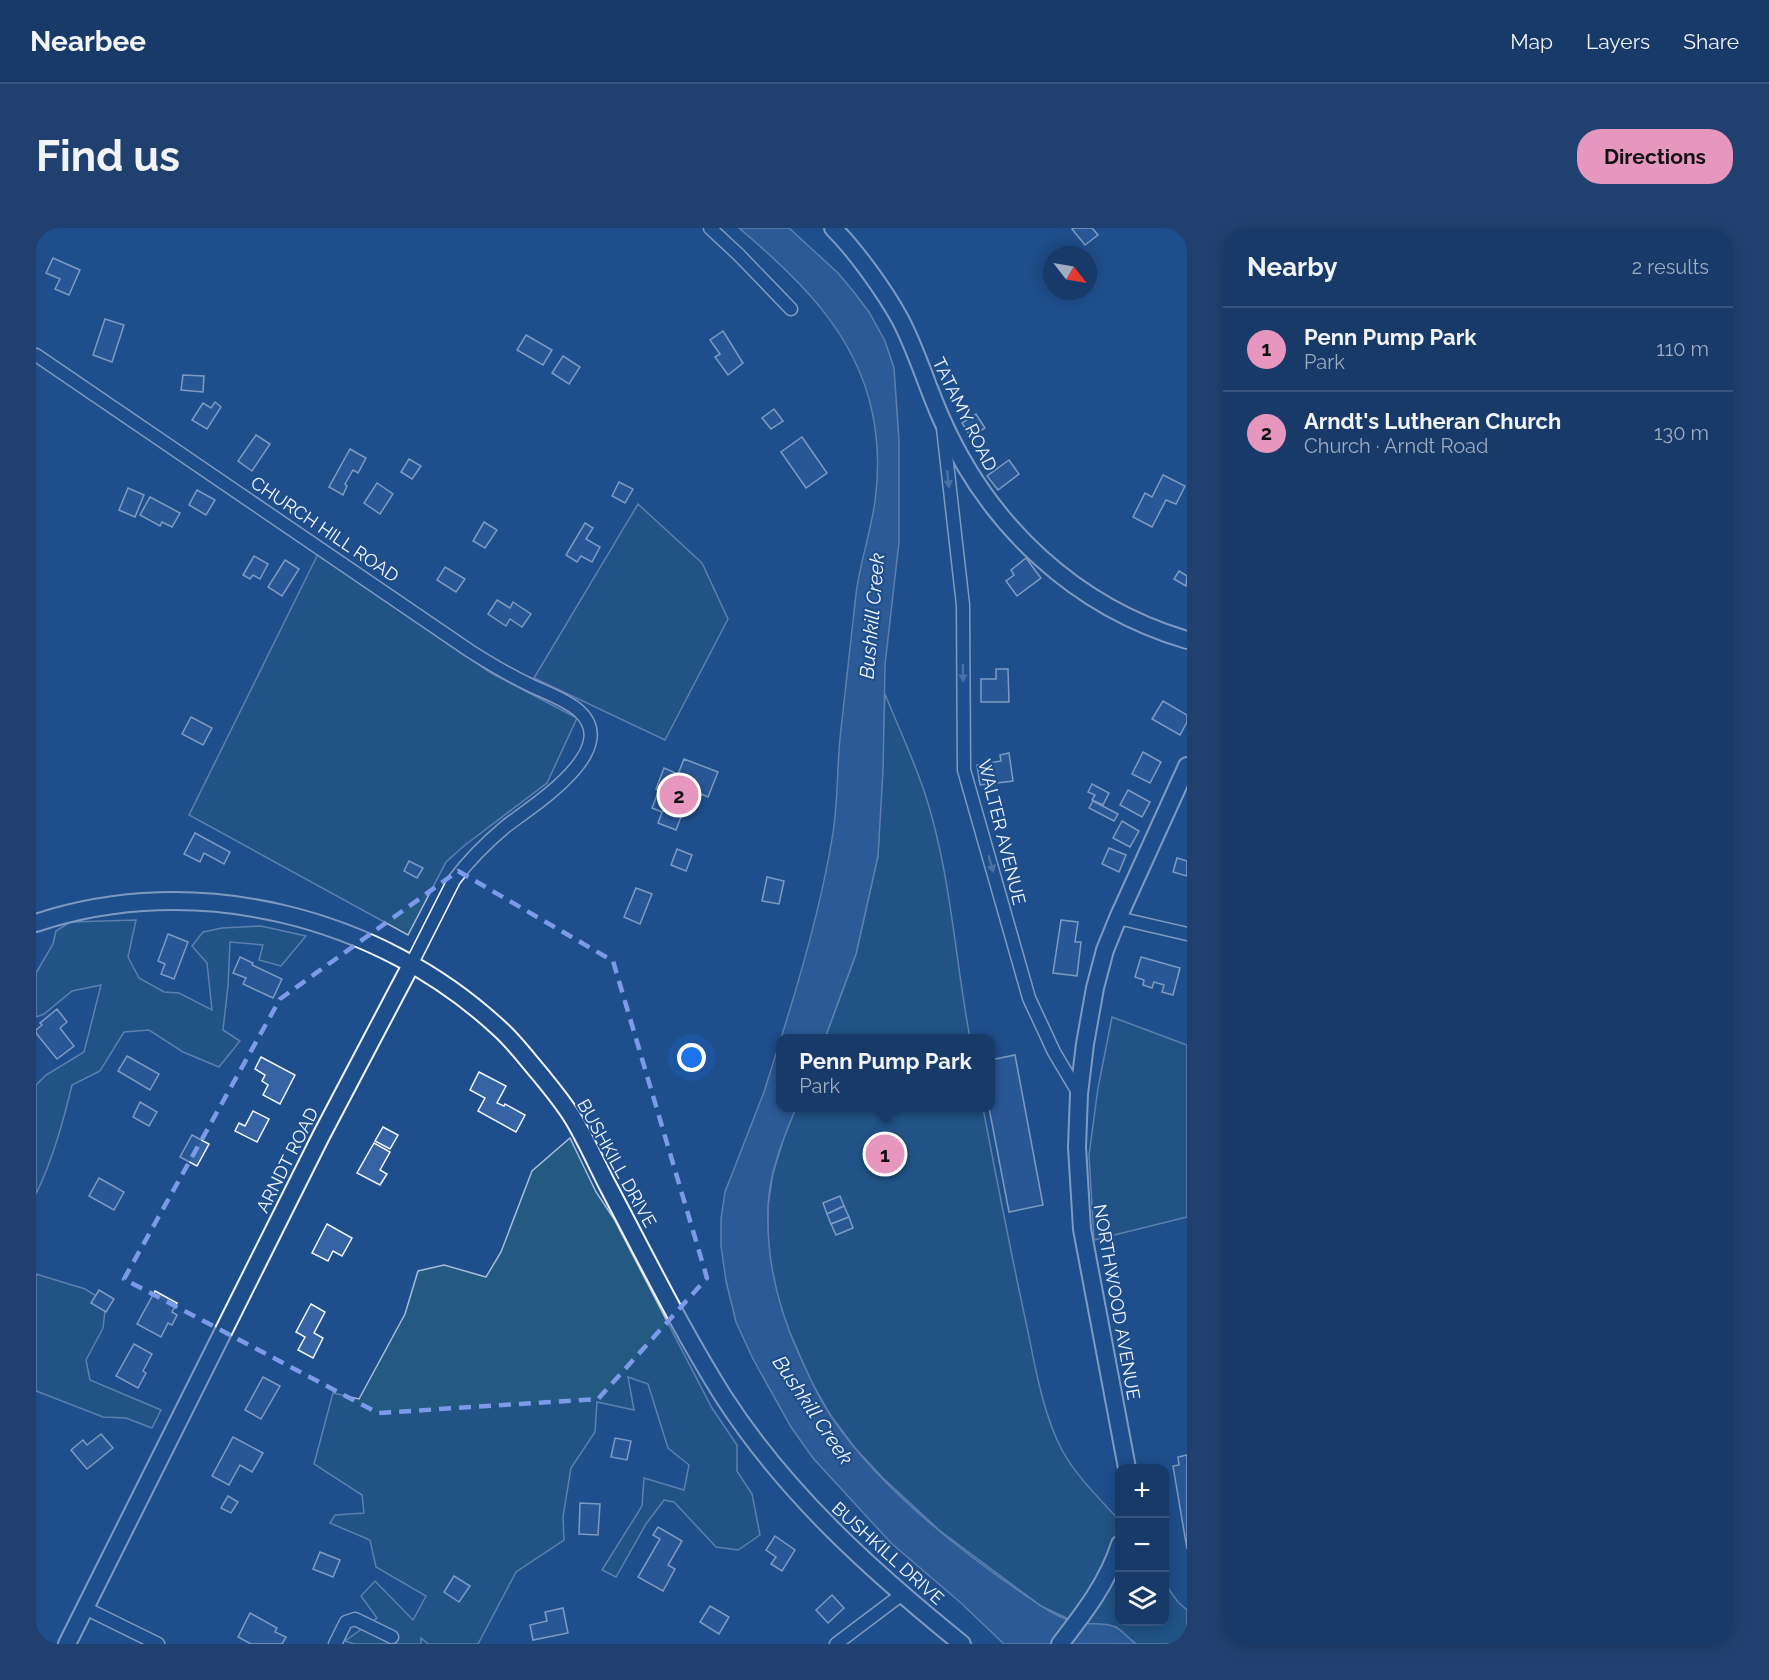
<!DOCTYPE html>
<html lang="en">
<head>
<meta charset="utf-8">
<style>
  :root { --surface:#173a69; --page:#20416f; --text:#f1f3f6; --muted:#9eadc0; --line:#36547d; --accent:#e797bd }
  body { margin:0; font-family:Raleway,sans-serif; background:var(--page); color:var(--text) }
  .controls { position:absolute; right:18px; bottom:18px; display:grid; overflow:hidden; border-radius:12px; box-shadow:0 3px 15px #0003 }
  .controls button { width:54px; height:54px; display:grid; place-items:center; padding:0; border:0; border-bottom:2px solid var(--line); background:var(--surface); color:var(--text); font:30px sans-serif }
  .compass { position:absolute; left:1007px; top:18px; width:54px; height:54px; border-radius:50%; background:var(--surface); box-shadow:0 3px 15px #0003; rotate:121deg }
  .you { position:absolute; left:656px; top:830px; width:21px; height:21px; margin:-15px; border:4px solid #fff; border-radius:50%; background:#1a73e8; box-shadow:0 0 0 9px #1a73e833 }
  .badge { display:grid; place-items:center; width:39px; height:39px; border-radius:50%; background:var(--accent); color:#111; font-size:20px; font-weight:700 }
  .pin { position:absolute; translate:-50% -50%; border:3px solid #fff; box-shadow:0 2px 6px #0006 }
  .popup { position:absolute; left:740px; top:806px; width:219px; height:78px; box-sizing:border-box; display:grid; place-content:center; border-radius:12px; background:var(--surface); filter:drop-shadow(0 2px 4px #0005); font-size:20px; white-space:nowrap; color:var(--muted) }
  .popup b { font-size:22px; color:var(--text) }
  .popup::after { content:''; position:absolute; left:50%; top:100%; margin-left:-12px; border:12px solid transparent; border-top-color:var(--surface) }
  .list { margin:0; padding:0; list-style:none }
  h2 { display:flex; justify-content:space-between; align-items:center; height:78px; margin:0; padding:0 24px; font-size:26px }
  h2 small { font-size:20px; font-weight:400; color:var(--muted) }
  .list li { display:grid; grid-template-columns:39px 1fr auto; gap:18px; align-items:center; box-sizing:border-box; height:84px; padding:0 24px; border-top:2px solid var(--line) }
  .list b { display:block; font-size:22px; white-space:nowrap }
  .list p { margin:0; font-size:20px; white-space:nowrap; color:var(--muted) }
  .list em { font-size:20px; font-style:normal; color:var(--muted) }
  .icon { flex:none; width:33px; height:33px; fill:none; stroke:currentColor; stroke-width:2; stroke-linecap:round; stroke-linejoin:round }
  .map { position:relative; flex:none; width:1151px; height:1416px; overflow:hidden; border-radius:24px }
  header { display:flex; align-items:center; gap:36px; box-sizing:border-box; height:84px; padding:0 30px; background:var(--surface); border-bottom:2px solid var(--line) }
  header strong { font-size:28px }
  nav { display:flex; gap:33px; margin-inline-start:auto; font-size:21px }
  .intro { display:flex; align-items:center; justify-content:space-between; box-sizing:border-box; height:144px; padding:0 36px }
  h1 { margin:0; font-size:42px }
  .button { padding:15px 27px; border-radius:24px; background:var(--accent); color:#111; font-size:21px; font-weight:700 }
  main { display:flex; gap:36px; padding:0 36px }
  aside { flex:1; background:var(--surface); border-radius:24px; box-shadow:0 3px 15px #0003 }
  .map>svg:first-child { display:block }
  .green { fill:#245a82; stroke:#a8bbd7; stroke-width:1.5 }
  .water { fill:#3b69a3; stroke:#a8bbd7; stroke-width:1.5 }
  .building { fill:#3563a3; stroke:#f2f6ff; stroke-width:1.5 }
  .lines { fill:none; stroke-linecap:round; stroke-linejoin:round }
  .street-casing { stroke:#f2f6ff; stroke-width:15 }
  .secondary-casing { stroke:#f2f6ff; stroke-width:20 }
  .street { stroke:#1f4e8c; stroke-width:12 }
  .secondary { stroke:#1f4e8c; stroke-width:16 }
  .oneway { fill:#7e9ac0 }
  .marked { fill:none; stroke:#7d9aea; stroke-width:4.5; stroke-dasharray:12 8; stroke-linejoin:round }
  .labels { text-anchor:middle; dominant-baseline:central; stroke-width:4.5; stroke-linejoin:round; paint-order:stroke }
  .street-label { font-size:18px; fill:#f2f6ff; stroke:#1f4e8c }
  .water-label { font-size:20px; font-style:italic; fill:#f2f6ff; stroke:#1f4e8c }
</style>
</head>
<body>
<header>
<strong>Nearbee</strong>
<nav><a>Map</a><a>Layers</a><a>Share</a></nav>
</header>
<div class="intro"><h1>Find us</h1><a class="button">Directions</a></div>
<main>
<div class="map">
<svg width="1151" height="1416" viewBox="0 0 1151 1416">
  <rect width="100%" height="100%" fill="#1f4e8c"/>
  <g class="green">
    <polygon points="602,276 666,335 692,391 629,512 498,450"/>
    <polygon points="282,326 455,445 541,490 511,555 429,617 410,634 372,707 153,587"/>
    <path d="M849,466c14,35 31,70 42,106 24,77 28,159 43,238h-145l31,-84 22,-98z"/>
    <path d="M100,692l-8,37 11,21 25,14 15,1 33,17 -5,-47 -15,-17 11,-14 19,-4 39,-2 45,10 -25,30 -22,-6 4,-15 -33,-3 -2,44 -5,44 17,11 -21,26 -36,-15 -34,-22 -25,2 -24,39 -28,14c-9,37 -19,74 -36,109v-109l10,-10 38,-23 17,-67 -29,6 -28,23 -8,3v-44l17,-29 3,-13 14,-9z"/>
    <polygon points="1076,789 1151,817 1151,989 1058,1012 1053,927 1062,860"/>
    <path d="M760,880h187c14,73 28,146 44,219 8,39 16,87 35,123 14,26 37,48 57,70l1,102h44l1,-38 13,18 9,8v34h-51l-20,-17 -39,-4 -36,-17 -102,-76 -56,-52 -28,-30 -24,-32 -20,-35 -29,-66 -9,-33 -5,-29v-47l5,-33 12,-39z"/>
    <polygon points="534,910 560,964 578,991 676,1180 701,1217 701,1243 716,1266 724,1307 702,1322 680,1319 638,1274 628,1272 610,1296 580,1349 566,1342 606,1278 608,1250 648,1262 653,1237 632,1220 612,1156 592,1149 598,1182 561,1174 559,1204 535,1240 527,1289 528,1312 480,1344 442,1416 392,1416 385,1410 385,1416 318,1416 309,1413 341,1390 325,1368 339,1353 377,1392 390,1368 340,1339 334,1312 294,1295 299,1287 328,1285 326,1267 278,1236 297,1165 323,1171 369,1086 382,1043 408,1037 450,1049 465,1024 496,943"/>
    <polygon points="0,1046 49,1061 70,1074 67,1100 50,1132 54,1152 125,1182 116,1200 90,1190 67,1189 0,1163"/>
  </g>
  <g class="water">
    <path d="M703,0h50l49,45 15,18 16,21 16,29 9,27 5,72v102l-14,123 -2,106 -5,85 -22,98 -31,84h-44c21,-66 41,-136 52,-205 5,-32 4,-64 7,-95 5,-48 11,-96 16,-144 4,-32 15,-62 19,-93 4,-29 3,-62 -3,-90 -17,-79 -74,-133 -133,-183z"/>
    <path d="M744,813v67h16c-13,31 -27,65 -28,99 -2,52 9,98 30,145 10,22 19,44 33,64 49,74 134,139 207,188 11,7 28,17 41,19 12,2 25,-1 36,4 7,3 14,12 21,17h-132l-43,-41 -70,-60 -78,-85 -22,-31 -38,-68 -17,-37 -10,-41 -5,-35v-27l4,-27 39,-100z"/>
  </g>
  <g class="building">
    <polygon points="1038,0 1056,0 1062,7 1049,17 1036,1"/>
    <polygon points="17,30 44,42 33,67 19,61 24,51 10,45"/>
    <polygon points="69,91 88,97 76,134 57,127"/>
    <polygon points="687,103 707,135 692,147 679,129 684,126 674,112"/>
    <polygon points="490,107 516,122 507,137 481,122"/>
    <polygon points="527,128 544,139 533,156 516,145"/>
    <polygon points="147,147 168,148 167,164 145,162"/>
    <polygon points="179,174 185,179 171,201 156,192 167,175 175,180"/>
    <polygon points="738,181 747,193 735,201 726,190"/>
    <polygon points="940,186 949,200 935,209 926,195"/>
    <polygon points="220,207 234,216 216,243 202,233"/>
    <polygon points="766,209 791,245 770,260 745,224"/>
    <polygon points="314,221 330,230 322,245 317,242 309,256 311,258 307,267 293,259"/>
    <polygon points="373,231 385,238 376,251 365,244"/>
    <polygon points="973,232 983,246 962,262 951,248"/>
    <polygon points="1127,247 1149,258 1140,276 1130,272 1116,299 1097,289 1109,265 1116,269"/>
    <polygon points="583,254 597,261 589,275 576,268"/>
    <polygon points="341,255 357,266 344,286 328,275"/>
    <polygon points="92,260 108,267 99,289 83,282"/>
    <polygon points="161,262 179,272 170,287 153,277"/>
    <polygon points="114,269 144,285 136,299 126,294 124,298 104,287"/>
    <polygon points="448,294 461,302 449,320 437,313"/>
    <polygon points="549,295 557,300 550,311 564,319 556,334 545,328 541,334 530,327"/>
    <polygon points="218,328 232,336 224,351 217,347 214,351 207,347"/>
    <polygon points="990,330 1005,350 981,368 970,353 978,347 975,342"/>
    <polygon points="249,332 263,341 246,368 232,359"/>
    <polygon points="409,339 429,351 420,364 401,352"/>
    <polygon points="1143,343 1151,348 1150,358 1138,351"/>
    <polygon points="461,372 474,380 477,374 495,386 486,399 474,391 470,398 452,386"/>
    <polygon points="960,441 972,441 973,474 945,474 945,451 960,451"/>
    <polygon points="1127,473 1151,487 1151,494 1144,507 1116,491"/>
    <polygon points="155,489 176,500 167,517 146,506"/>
    <polygon points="1107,524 1125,534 1114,555 1096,546"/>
    <polygon points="973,525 977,553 944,557 941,537 965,533 964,527"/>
    <polygon points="648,531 682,544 672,569 665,566 660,579 650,576 640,602 622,595 626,584 616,580 623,562 620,561 628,540 642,546"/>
    <polygon points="1056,556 1073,565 1067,577 1056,572 1059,567 1052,564"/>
    <polygon points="1092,562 1114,574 1106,589 1084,577"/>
    <polygon points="1057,573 1082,586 1078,593 1053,580"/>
    <polygon points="1086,593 1103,603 1094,619 1077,610"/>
    <polygon points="159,605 194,624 188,636 168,625 164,634 148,626"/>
    <polygon points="1073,620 1090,627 1083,644 1066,636"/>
    <polygon points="641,621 656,627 650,643 635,637"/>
    <polygon points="1141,630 1151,633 1151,648 1137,644"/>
    <polygon points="373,633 387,640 381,650 368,643"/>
    <polygon points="731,649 748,653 743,676 726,673"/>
    <polygon points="600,660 616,666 604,696 588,689"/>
    <polygon points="1025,692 1042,694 1039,714 1045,714 1041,748 1017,745"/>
    <polygon points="132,706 152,714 138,751 125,746 129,736 122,733"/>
    <polygon points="204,729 217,735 216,737 246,751 237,770 207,756 210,750 197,745"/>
    <polygon points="1105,729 1144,740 1137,767 1126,764 1128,757 1118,754 1116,760 1107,757 1108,752 1099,749"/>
    <polygon points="21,781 31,794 24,800 38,818 21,831 0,805 0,802 6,797 4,795"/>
    <polygon points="979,827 1007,977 973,984 953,880 954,832"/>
    <polygon points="91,828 123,846 114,862 82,843"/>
    <polygon points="225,829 259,847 244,876 227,867 232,857 226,853 229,847 219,841"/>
    <polygon points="443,844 470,858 461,875 468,878 469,876 489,887 480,904 442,883 449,870 434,862"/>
    <polygon points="104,874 121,884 113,898 97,889"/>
    <polygon points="217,883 233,891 221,914 199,903 203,895 209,898"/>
    <polygon points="347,899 362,907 354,921 339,913"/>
    <polygon points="156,907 173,916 161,938 144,929"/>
    <polygon points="338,915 354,924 344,942 351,946 344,957 321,945"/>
    <polygon points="63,950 88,964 78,982 53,968"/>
    <polygon points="804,968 808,978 791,986 787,975"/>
    <polygon points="808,978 813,989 795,996 791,986"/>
    <polygon points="813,989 817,1000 800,1007 795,996"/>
    <polygon points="291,996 316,1010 306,1028 297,1023 292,1033 276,1025"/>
    <polygon points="63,1062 78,1071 70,1084 55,1075"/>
    <polygon points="119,1063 141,1075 136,1084 141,1087 136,1097 132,1095 125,1109 101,1096"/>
    <polygon points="275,1076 289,1084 278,1105 287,1110 277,1130 262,1122 269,1109 260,1104"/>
    <polygon points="98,1116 116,1126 107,1143 110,1145 102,1160 80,1148"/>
    <polygon points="227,1149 244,1158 225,1191 209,1182"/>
    <polygon points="65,1206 77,1220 51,1241 35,1222 47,1212 51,1217"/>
    <polygon points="197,1209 227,1225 216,1244 204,1237 193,1257 176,1248"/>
    <polygon points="579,1210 595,1213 591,1232 575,1229"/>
    <polygon points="1151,1227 1151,1321 1137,1238 1143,1237 1142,1229"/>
    <polygon points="192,1268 202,1274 195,1285 185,1280"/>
    <polygon points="544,1275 564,1276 562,1307 543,1306"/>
    <polygon points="622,1299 646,1313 632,1337 639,1341 627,1363 602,1349 624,1311 617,1307"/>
    <polygon points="739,1308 759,1322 746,1343 735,1336 740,1329 730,1322"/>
    <polygon points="284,1324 304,1332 297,1349 277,1341"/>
    <polygon points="418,1348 434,1358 423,1374 408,1364"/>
    <polygon points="796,1367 808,1380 792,1395 780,1382"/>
    <polygon points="674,1378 693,1389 683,1406 664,1394"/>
    <polygon points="527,1380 532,1405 497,1412 494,1397 511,1393 509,1384"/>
    <polygon points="214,1385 241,1400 239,1404 250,1409 246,1416 215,1416 202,1409"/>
  </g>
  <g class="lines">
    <g class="street-casing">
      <g id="street">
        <polyline points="674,0 703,27 755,81"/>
        <path d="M0,127l434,296c19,12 37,23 56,32 17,9 38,15 53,28 44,40 -49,96 -74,116 -19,16 -36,33 -51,53l-43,85"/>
        <polyline points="907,200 927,377 928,542 993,770 1018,824 1043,866"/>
        <polyline points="1082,690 1151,706"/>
        <polyline points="49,1380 122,1416"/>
        <polyline points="299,1416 310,1394 319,1391 356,1409"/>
        <polyline points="800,1416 865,1367"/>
      </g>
    </g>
    <g class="secondary-casing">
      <g id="secondary">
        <path d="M797,0c23,23 51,62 67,91 17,32 27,68 42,101 47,106 133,187 245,220"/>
        <path d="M0,695c159,-53 344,-7 465,107 14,13 26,29 38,43 12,15 25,30 35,47 13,22 23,45 35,68 37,70 72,141 114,208 63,98 149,175 239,248"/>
        <polyline points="1091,1240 1046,1001 1041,919 1043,866 1049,816 1059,760 1069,722 1082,690 1151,538"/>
        <polyline points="31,1416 285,908 375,737"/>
        <path d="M1024,1416c24,-31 48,-62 60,-100"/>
      </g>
    </g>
    <use href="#street" class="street"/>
    <use href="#secondary" class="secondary"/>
  </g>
  <defs><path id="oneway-solid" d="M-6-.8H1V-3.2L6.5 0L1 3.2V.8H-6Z" transform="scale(1.5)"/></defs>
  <g class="oneway">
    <use href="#oneway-solid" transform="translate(912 251) rotate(84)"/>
    <use href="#oneway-solid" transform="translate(927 445) rotate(89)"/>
    <use href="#oneway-solid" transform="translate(955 636) rotate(74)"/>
  </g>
  <path d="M0 0H1151V1416H0ZM422,643l155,90 94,317 -109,121 -220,14 -254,-134 156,-280z" fill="#1f4e8c" fill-opacity=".55" fill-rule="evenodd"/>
  <path class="marked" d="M422,643l155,90 94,317 -109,121 -220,14 -254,-134 156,-280z"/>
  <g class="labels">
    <g class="street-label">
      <text transform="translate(929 186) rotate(64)">TATAMY ROAD</text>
      <text transform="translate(289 301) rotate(34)">CHURCH HILL ROAD</text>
      <text transform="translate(966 604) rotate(76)">WALTER AVENUE</text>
      <text transform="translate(251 932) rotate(-63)">ARNDT ROAD</text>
      <text transform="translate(581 935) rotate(61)">BUSHKILL DRIVE</text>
      <text transform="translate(1081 1074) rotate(80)">NORTHWOOD AVENUE</text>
      <text transform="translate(852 1325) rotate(42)">BUSHKILL DRIVE</text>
    </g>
    <g class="water-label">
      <text transform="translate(836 388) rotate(-85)">Bushkill Creek</text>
      <text transform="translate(777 1182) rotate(56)">Bushkill Creek</text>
    </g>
  </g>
</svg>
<div class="controls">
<button>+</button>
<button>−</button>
<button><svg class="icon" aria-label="layers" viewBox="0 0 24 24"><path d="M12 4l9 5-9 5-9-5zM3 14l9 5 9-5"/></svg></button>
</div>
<svg class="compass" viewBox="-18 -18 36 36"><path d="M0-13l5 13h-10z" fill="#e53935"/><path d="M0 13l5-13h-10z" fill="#9eadc0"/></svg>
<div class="you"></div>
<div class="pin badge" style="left:849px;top:926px">1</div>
<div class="popup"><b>Penn Pump Park</b>Park</div>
<div class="pin badge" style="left:643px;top:567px">2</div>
</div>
<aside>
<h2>Nearby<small>2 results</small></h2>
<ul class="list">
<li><span class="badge">1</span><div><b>Penn Pump Park</b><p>Park</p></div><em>110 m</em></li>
<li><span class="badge">2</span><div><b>Arndt's Lutheran Church</b><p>Church · Arndt Road</p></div><em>130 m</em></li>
</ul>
</aside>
</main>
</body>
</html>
